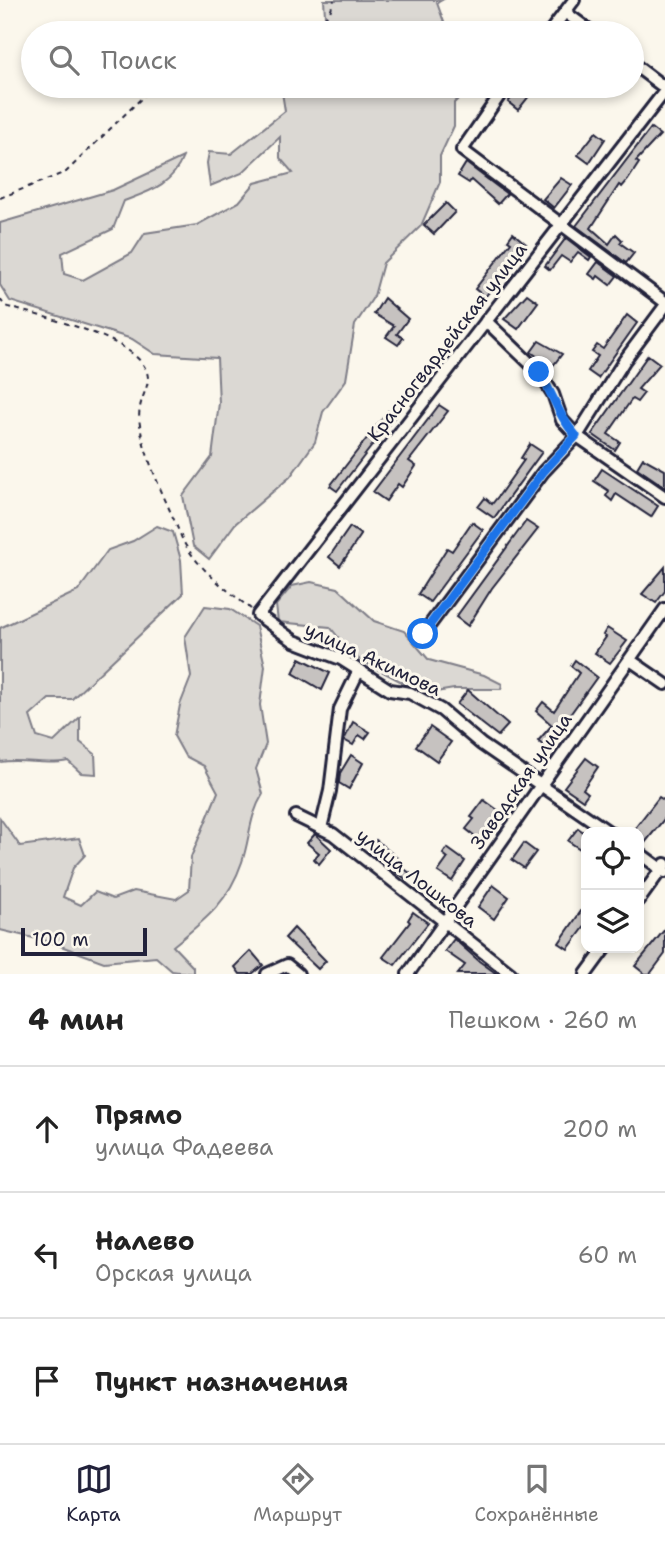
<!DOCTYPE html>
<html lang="ru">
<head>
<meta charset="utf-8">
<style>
  :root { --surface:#fff; --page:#f6f6f6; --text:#222; --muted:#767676; --line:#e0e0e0; --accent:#22223b }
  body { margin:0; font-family:"Shantell Sans",sans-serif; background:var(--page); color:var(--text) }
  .controls { position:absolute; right:21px; bottom:21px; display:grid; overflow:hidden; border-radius:14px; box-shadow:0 4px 10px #0003 }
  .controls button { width:63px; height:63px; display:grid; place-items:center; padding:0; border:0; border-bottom:2px solid var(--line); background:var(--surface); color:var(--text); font:35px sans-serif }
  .scale { position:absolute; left:21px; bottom:18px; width:126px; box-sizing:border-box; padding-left:7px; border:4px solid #22223b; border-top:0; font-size:19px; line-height:24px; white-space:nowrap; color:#22223b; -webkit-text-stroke:5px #fbf7ec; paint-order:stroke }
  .stop { position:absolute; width:21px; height:21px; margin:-16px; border:5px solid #1a73e8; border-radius:50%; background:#fff }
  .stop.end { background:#1a73e8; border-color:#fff; box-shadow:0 2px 7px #0008 }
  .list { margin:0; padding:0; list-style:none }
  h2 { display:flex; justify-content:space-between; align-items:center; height:91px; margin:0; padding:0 28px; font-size:30px }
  h2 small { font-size:23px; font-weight:400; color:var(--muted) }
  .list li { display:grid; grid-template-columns:46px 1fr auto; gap:21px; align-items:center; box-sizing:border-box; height:126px; padding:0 28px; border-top:2px solid var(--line) }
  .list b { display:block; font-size:26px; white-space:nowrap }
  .list p { margin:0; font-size:23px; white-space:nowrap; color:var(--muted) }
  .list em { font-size:23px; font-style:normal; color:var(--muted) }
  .icon { flex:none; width:38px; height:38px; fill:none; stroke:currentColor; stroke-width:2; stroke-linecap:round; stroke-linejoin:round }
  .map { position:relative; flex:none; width:665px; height:974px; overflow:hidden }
  .search { position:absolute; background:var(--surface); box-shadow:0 4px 10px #0003; left:21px; right:21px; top:21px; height:77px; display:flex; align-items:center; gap:18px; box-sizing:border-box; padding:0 24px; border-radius:38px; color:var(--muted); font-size:26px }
  .sheet { height:469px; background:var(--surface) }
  nav { display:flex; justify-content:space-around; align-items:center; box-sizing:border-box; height:98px; border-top:2px solid var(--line); background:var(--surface); font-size:19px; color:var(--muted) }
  nav a { display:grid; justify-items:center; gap:4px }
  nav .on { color:var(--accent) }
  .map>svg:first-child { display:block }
  .green { fill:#dbd8d3; stroke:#7e7d87; stroke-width:2 }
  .building { fill:#c6c2c0; stroke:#22223b; stroke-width:2 }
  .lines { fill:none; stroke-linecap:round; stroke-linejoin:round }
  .minor-casing { stroke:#22223b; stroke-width:16 }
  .path { stroke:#22223b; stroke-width:2; stroke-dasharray:5 5; stroke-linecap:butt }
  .minor { stroke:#fbf7ec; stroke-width:10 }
  .route { stroke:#1a73e8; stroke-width:9 }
  .labels { text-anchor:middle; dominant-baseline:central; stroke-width:6; stroke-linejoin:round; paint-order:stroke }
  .street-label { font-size:19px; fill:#22223b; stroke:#fbf7ec }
</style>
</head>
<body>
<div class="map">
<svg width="665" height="974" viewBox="0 0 665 974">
  <rect width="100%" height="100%" fill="#fbf7ec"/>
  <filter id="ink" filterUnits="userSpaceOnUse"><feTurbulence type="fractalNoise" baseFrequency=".0143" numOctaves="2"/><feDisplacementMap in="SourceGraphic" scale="14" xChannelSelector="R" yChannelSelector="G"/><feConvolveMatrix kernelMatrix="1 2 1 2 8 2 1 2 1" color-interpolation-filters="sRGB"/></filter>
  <g filter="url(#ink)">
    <g class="green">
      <polygon points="324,0 442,0 437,3 448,33 323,33 326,31"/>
      <path d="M281,86l189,2 -16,15v23l-14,30v26l-19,44 -38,37 -9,33 -19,29 -9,55 -23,32 -8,30 -25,35 -55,47 -26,35 -16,-13 -10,-50 29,-39 7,-54 -2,-45 -62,-4 -23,-15 -122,-38 -10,-16v-62l113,-33 70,-33c-11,28 -33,34 -59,44l-11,28 -51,24 2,21 19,6 49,-27 13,-20 52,-8 42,-23 16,-19 38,-10 -13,-15v-21l-38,36 -32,13 -3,-23 2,-11 22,2 54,-43z"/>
      <path d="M157,526l16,6 8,28 2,34 -111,105h-23l-19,17 7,21 17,5 26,-25v25l15,12 1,20 -15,-1 -13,-12c-24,5 -44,-3 -68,1v-134l78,-37 30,-41 25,-9z"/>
      <polygon points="311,582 338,588 374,621 404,631 429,660 484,675 502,684 501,689 454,689 424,694 353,656 330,627 278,622 276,605 292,586"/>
      <path d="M205,606l25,3 26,17 9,40 -5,39 6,39 -10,25 7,25c-14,22 -13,45 -21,68 -14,41 -37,58 -69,84l20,21v7l-21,-3 -16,-14 -52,5 -54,-20 -50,-12v-112l20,28 59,-8 6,17 -12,13 -10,29 18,8 14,-13 18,7 21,-8 42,8 13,-9 2,-33 27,-65 -14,-26 -19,-10 -11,-20 6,-31 11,-28 -6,-40z"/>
    </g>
    <g class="building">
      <polygon points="521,86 537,86 518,110 508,102"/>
      <polygon points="651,128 660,135 636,161 639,163 628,180 622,187 619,185 591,228 609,244 616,234 622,240 620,243 634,253 626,263 576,226"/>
      <polygon points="596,132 605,139 589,163 578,155"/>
      <polygon points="466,163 507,194 498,204 471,180 469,183 458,176"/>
      <polygon points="561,178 572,185 554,208 543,199"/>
      <polygon points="446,203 455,212 434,234 424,225"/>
      <polygon points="513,233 526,244 485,297 475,289 511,242 508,240"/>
      <polygon points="566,238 591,257 589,260 578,252 570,262 561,256 550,270 545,266"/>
      <polygon points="598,262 617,276 610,285 598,276 596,279 589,274"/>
      <polygon points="527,294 538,302 518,329 504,319"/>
      <polygon points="384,298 408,319 397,334 403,338 398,345 386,337 394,326 374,314"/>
      <polygon points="627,315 637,323 598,378 588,371 598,356 592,352 597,345 603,349"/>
      <polygon points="539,341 562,354 552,367 531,352"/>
      <polygon points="648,355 660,364 638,389 644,393 637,402 632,399 608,434 620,442 615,450 592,434"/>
      <polygon points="439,405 448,411 409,461 416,466 402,487 398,484 386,501 373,492"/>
      <polygon points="388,411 395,416 337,491 330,486"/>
      <polygon points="530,444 542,452 494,518 478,507 485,498 492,504 500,494 524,460 521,458"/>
      <polygon points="643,458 665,470 665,487 637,468"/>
      <polygon points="602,469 658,506 651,517 616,494 612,501 606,496 609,491 594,481"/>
      <polygon points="526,521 538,529 492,588 468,626 456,617"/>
      <polygon points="472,522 483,530 430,602 418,594 447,548 452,551"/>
      <polygon points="350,527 361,535 340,566 329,557"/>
      <polygon points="665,567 665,591 656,603 642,594"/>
      <polygon points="607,628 627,641 610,663 595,653 606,637 603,635"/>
      <polygon points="300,658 330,673 322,690 293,673"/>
      <polygon points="575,660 597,677 546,748 538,741 552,725 536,711 543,702 554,711 579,673 571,666"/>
      <polygon points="468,690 508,725 498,736 457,704"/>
      <polygon points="353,722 370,732 365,739 359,735 353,745 344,740"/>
      <polygon points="430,727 451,742 437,761 416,746"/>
      <polygon points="351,755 363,763 349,789 339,783 340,773"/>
      <polygon points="586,758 598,767 583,789 588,793 583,800 564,787"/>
      <polygon points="659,797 665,801 665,818 644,844 639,840 639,832 632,832"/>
      <polygon points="484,800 499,811 480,840 466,829 474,819 471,817"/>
      <polygon points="578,828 586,834 586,853 568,841"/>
      <polygon points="315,834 331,849 319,864 314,859 319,853 307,843"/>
      <polygon points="376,840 397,858 394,862 410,873 406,879 368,852"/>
      <polygon points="524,843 536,852 524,868 512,860"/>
      <polygon points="447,848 465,861 452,881 438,872 448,858 443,854"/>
      <polygon points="493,885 509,897 494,919 478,907"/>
      <polygon points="586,904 586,925 568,949 559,943"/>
      <polygon points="413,912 428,923 395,965 383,957 410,922 408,920"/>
      <polygon points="294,928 326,961 318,969 285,938"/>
      <polygon points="665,929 665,954 650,974 645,974 635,966"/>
      <polygon points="454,939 479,961 497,974 458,974 465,965 445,951"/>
      <polygon points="251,951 263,965 252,974 240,974 235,967"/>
    </g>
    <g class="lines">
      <g class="minor-casing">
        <g id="minor">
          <polyline points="566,13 593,33"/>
          <polyline points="549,33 574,0"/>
          <polyline points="632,63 665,88"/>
          <polyline points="506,86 462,150 665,302"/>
          <polyline points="486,321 539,372 553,394 562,420 577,436 665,497"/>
          <polyline points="423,634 543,472 577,436 624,361 665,306"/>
          <polyline points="630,660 665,684"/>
          <polyline points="296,816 333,834 511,974"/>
          <polyline points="321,828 330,791 340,709 359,670"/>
          <polyline points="609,832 481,744 441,710 410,693 390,690 341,659 294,641 258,615 665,91"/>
          <polyline points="639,853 665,872"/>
          <polyline points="639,900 665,864"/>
          <polyline points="267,974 287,965 298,974"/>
          <polyline points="408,974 665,609"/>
          <polyline points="586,974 605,948"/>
        </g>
      </g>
      <g class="path">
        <polyline points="310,33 330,12 334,0"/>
        <polyline points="0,198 66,172 154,86"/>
        <path d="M0,299l5,7c32,10 141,32 143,72 0,14 -12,24 -8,47 5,36 29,81 43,116 16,29 43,48 68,68"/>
      </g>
      <use href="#minor" class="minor"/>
    </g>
  </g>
  <g class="lines" filter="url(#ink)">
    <path class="route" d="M423,634l120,-162 33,-36c-17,-19 -23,-42 -37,-64"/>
  </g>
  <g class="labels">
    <g class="street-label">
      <text transform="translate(447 342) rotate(-52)">Красногвардейская улица</text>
      <text transform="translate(373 659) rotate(25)">улица Акимова</text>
      <text transform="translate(521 781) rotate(-55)">Заводская улица</text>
      <text transform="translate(417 878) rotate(38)">улица Лошкова</text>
    </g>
  </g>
</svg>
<div class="controls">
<button><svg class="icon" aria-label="locate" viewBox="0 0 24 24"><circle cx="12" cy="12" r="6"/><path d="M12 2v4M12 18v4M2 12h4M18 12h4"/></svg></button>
<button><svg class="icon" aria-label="layers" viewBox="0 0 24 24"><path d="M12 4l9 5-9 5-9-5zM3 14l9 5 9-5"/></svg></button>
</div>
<div class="scale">100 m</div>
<div class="stop" style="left:423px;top:634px"></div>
<div class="stop end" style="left:539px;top:372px"></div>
<div class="search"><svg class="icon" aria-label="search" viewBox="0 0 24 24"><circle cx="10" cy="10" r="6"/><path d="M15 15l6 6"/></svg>Поиск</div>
</div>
<section class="sheet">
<h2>4 мин<small>Пешком · 260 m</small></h2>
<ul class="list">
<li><svg class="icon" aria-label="ahead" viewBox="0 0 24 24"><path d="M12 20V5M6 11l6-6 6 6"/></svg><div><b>Прямо</b><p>улица Фадеева</p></div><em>200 m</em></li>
<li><svg class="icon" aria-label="left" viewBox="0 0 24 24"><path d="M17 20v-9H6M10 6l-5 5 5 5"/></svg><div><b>Налево</b><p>Орская улица</p></div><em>60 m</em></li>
<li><svg class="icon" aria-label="arrive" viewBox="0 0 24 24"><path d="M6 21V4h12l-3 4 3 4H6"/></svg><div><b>Пункт назначения</b></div></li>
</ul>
</section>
<nav>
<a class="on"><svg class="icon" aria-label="map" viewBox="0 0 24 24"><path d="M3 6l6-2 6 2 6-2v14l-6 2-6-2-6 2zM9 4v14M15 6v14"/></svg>Карта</a>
<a><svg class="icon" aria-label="directions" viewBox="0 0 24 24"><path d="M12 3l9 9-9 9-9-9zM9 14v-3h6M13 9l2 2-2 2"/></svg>Маршрут</a>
<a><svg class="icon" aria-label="saved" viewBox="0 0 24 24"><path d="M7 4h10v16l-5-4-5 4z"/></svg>Сохранённые</a>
</nav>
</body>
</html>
